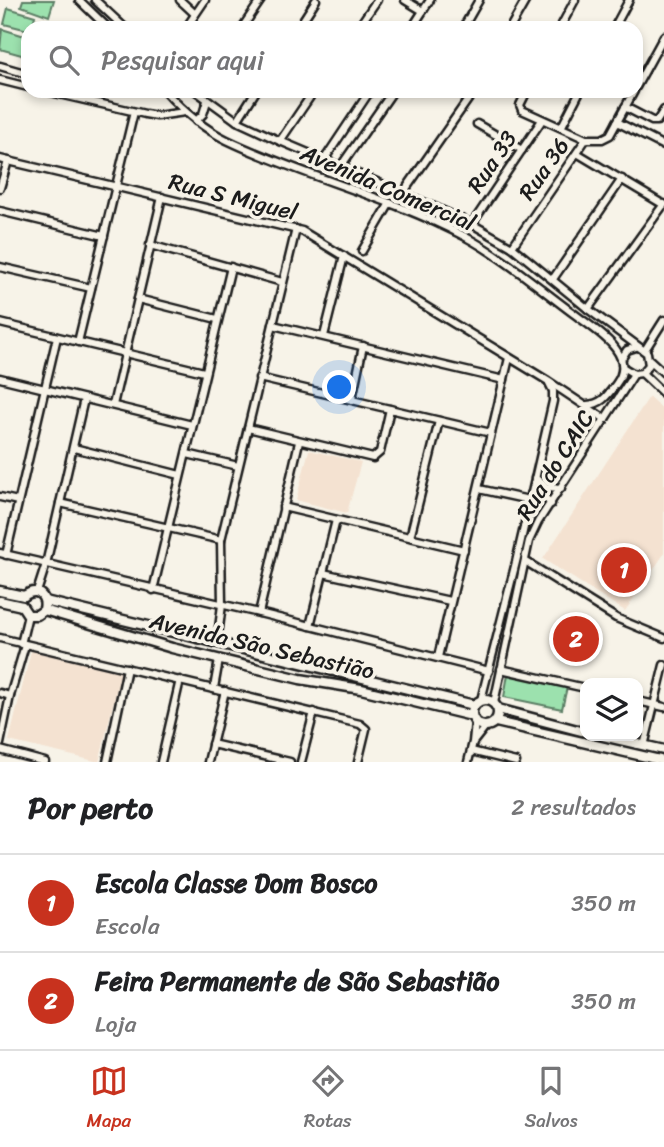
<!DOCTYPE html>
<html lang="pt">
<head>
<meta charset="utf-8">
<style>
  :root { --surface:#fff; --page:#f2f2f2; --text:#202124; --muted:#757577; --line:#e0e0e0; --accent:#c8321e }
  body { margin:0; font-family:Sriracha,sans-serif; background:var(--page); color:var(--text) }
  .controls { position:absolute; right:21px; bottom:21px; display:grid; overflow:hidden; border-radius:14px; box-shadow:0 4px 10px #0003 }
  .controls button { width:63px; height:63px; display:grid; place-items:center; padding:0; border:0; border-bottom:2px solid var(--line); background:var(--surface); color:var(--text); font:35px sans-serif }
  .you { position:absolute; left:340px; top:388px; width:24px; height:24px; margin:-18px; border:5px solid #fff; border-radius:50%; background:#1a73e8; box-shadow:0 0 0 10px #1a73e833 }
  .badge { display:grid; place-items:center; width:46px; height:46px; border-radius:50%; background:var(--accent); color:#fff; font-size:23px; font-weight:700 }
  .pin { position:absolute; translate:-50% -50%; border:4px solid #fff; box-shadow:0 2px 7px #0006 }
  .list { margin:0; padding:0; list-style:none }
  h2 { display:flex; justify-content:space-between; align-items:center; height:91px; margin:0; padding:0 28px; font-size:30px }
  h2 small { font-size:23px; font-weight:400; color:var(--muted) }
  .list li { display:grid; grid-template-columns:46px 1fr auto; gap:21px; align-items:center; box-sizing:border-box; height:98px; padding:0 28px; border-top:2px solid var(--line) }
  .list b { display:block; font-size:26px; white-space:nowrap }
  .list p { margin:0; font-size:23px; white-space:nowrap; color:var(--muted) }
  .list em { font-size:23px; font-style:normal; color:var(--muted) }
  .icon { flex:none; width:38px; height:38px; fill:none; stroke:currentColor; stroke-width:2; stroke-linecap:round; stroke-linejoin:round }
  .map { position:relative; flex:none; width:664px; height:762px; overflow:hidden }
  .search { position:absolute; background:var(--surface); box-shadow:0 4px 10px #0003; left:21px; right:21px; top:21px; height:77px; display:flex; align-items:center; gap:18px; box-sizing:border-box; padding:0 24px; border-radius:21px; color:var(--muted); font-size:26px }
  .sheet { height:287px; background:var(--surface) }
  nav { display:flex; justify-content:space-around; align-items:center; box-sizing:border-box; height:98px; border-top:2px solid var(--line); background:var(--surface); font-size:19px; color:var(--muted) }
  nav a { display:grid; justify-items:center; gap:4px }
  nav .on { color:var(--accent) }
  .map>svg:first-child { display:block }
  .built { fill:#f4e2d1 }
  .green { fill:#9ce1ae; stroke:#5c7e65; stroke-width:2 }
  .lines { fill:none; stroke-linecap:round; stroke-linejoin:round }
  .minor-casing { stroke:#1c1c1c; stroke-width:11 }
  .major-casing { stroke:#1c1c1c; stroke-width:13 }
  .minor { stroke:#f7f3e8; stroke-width:6 }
  .major { stroke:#f7f3e8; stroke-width:8 }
  .labels { text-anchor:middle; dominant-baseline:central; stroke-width:7; stroke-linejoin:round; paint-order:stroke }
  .street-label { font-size:23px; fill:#1c1c1c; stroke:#f7f3e8 }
</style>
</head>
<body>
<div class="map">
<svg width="664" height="762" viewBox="0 0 664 762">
  <rect width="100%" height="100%" fill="#f7f3e8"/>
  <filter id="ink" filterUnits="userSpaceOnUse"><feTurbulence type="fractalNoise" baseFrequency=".0143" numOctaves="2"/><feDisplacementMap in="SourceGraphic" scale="14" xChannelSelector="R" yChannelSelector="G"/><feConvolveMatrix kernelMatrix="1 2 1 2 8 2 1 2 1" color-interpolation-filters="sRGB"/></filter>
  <g filter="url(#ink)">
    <g class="built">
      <polygon points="649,397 664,410 664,554 625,611 543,559"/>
      <polygon points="309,450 361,462 347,513 296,500"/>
      <polygon points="31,651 121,672 99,762 9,741"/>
    </g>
    <g class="green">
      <polygon points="23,0 54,0 49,16 21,6"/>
      <polygon points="8,8 35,16 32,28 28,28 28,30 4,24"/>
      <polygon points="2,29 28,37 25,56 0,49"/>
      <polygon points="508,674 567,687 562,709 504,697"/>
    </g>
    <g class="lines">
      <g class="minor-casing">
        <g id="minor">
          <polyline points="79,0 108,28"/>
          <polyline points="95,0 125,28"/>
          <polyline points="180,0 195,14"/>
          <polyline points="405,0 423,11"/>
          <polyline points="186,28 205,0"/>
          <polyline points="242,28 261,0"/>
          <polyline points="298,28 316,0"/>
          <polyline points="358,28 377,0"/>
          <polyline points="412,28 430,0"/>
          <polyline points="463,28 479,0"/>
          <polyline points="510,28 526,0"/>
          <polyline points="560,28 575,0"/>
          <polyline points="614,28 629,0"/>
          <polyline points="0,66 28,74"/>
          <polyline points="0,80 28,87"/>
          <polyline points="636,87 664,36"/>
          <polyline points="46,91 145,114 157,116 185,112"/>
          <path d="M165,91c18,20 37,37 62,49 77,37 161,56 237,96 39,21 74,51 109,77 22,17 66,41 43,71 -9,12 -14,20 -29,21"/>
          <polyline points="196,91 237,121 280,141 403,193 472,224 512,247 588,309 647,353 649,365 642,373 634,374 624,368"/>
          <polyline points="527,91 520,105 522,110 586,139"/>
          <polyline points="625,107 652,121 657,121 664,110"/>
          <polyline points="196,121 203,114 207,101"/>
          <polyline points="237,121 256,91"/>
          <polyline points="617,122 664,146"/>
          <polyline points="477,124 522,150"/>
          <polyline points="562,126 580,91"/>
          <polyline points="280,141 314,91"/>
          <polyline points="577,153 664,205"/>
          <polyline points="0,159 302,231 548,381 605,419"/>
          <polyline points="324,160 370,91"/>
          <polyline points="341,166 393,91"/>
          <polyline points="0,188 8,161"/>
          <polyline points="403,193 474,91"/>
          <polyline points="0,211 104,236"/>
          <polyline points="472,224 542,120"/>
          <polyline points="150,245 282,282"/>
          <polyline points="512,247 586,139 602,139 610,135 634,91"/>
          <polyline points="362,251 390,203"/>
          <polyline points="0,267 91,288"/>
          <polyline points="553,279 622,179"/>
          <polyline points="138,299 217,319"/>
          <polyline points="588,309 664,204"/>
          <polyline points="0,323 204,372"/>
          <polyline points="273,325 504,380"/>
          <polyline points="324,336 344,256"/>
          <polyline points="78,342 134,112"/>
          <polyline points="645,350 664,320"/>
          <polyline points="622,358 627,350 636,347"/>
          <polyline points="650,360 664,373"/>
          <polyline points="642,373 664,394"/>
          <polyline points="0,378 192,425"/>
          <polyline points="259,378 491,433"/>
          <polyline points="352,399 363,346"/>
          <polyline points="113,405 162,197"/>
          <polyline points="248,428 373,458 380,452 390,409"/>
          <polyline points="74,448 180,475"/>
          <polyline points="187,454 238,466"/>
          <polyline points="535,478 547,487 561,488"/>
          <polyline points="479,489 529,500"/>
          <polyline points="531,494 542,494 551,504"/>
          <polyline points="0,497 18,501"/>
          <polyline points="60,503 221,540"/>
          <polyline points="283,507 464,550"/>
          <polyline points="410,537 439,421"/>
          <polyline points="0,553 259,613 489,671"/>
          <polyline points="6,555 57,337"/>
          <polyline points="525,561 616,618 664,638"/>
          <polyline points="323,573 450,601"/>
          <polyline points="153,590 231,267"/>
          <polyline points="37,592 46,564 84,399"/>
          <polyline points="259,613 299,442"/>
          <polyline points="310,626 336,520"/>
          <polyline points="0,638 360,724 366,729 358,762"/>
          <polyline points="217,643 222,605 221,540 296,229"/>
          <polyline points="21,644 28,615"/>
          <polyline points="438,657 509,358"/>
          <polyline points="501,669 585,688"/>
          <polyline points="214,688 219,660"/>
          <polyline points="0,693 10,696"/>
          <polyline points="481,700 516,562 553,401 553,391 549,383"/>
          <polyline points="638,701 664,707"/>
          <polyline points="494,703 529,541 538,522 634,374"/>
          <polyline points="474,741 485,727"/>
          <polyline points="0,744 10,696 25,645"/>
          <polyline points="212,744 290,762"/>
          <polyline points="644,746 664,665"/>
          <polyline points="0,750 45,762"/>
          <polyline points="471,751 516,762"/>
          <polyline points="107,762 127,668"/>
          <polyline points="161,762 180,680"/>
          <polyline points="208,762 225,691"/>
          <polyline points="301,762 314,712"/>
          <polyline points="468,762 473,742 475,722"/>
        </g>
      </g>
      <g class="major-casing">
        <g id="major">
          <polyline points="0,591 24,596"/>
          <polyline points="0,601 22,606"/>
          <polyline points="45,601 474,705"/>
          <path d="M22,606l6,9h9l7,-5c3,-15 -7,-23 -20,-14"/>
          <polyline points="44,610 172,648 300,679 361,689 472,716"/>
          <circle cx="485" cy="713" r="13"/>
          <polyline points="498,709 585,732"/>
          <polyline points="496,722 664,761"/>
          <polyline points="603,736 664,750"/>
        </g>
      </g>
      <use href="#minor" class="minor"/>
      <use href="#major" class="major"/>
    </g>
  </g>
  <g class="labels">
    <g class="street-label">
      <text transform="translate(492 162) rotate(-56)">Rua 33</text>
      <text transform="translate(544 169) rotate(-55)">Rua 36</text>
      <text transform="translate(388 188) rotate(23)">Avenida Comercial</text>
      <text transform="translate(233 197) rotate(14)">Rua S Miguel</text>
      <text transform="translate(555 465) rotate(-58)">Rua do CAIC</text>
      <text transform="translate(262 646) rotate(13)">Avenida São Sebastião</text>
    </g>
  </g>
</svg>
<div class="controls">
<button><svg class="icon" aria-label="layers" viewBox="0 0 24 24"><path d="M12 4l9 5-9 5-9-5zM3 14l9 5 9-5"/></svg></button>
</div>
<div class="you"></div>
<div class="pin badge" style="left:624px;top:570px">1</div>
<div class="pin badge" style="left:576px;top:639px">2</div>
<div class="search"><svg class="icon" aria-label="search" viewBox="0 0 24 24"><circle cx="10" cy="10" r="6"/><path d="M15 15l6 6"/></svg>Pesquisar aqui</div>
</div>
<section class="sheet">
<h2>Por perto<small>2 resultados</small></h2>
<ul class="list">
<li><span class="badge">1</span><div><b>Escola Classe Dom Bosco</b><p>Escola</p></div><em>350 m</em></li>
<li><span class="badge">2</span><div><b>Feira Permanente de São Sebastião</b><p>Loja</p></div><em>350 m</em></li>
</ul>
</section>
<nav>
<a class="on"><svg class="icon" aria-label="map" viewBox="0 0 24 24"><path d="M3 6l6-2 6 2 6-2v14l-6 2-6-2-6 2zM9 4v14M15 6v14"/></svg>Mapa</a>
<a><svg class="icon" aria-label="directions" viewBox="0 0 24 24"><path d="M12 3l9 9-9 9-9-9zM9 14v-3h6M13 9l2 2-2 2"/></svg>Rotas</a>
<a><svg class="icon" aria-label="saved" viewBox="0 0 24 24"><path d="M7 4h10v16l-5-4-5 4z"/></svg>Salvos</a>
</nav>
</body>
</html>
